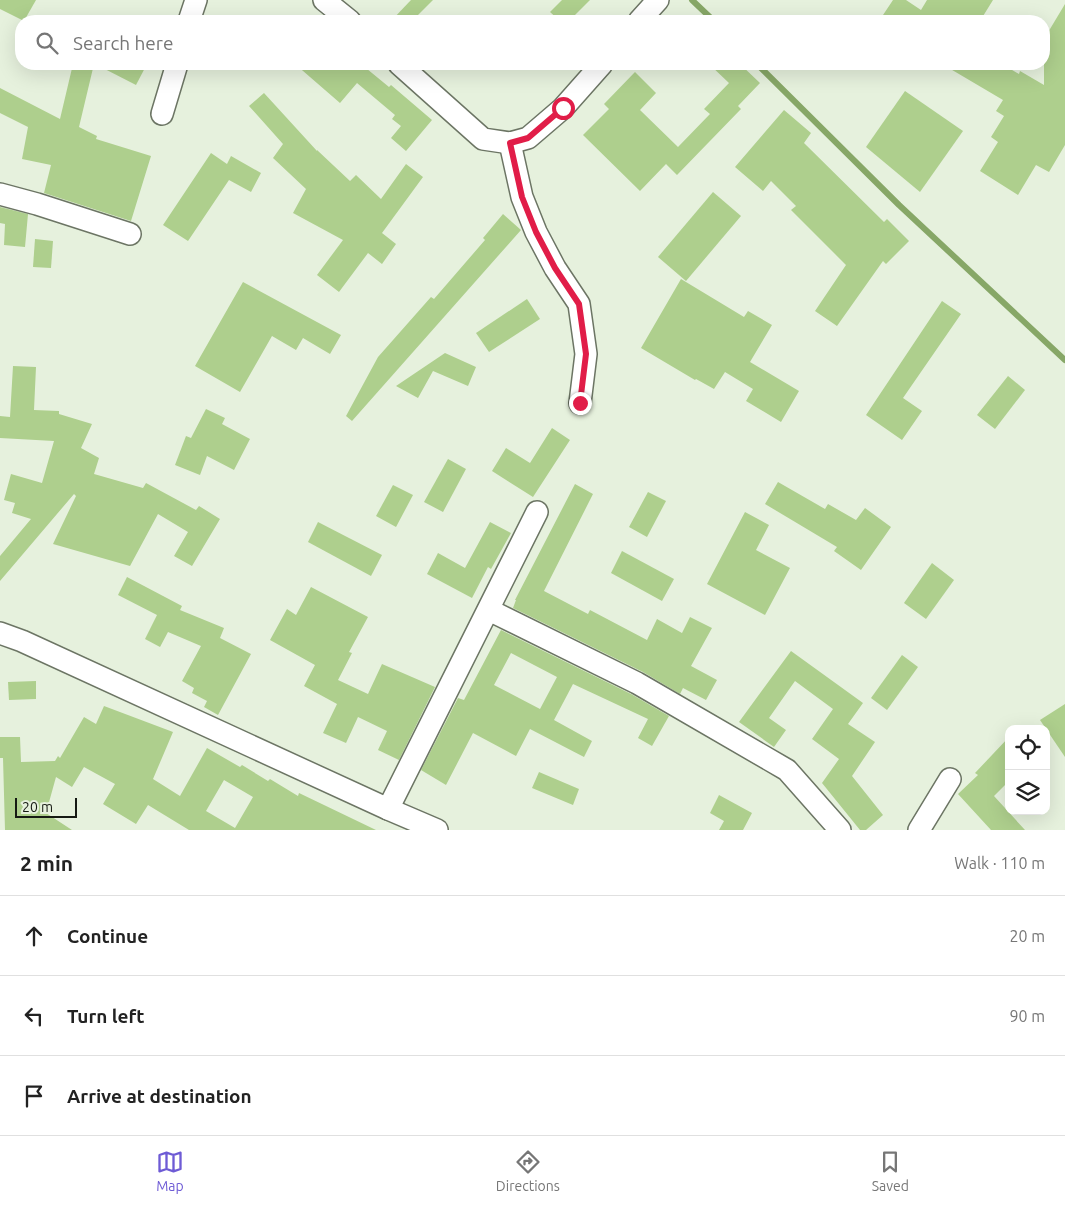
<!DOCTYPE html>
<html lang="en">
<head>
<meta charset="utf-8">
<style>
  :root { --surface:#fff; --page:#f6f6f6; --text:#222; --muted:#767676; --line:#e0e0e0; --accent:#6e5bd5 }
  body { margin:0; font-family:Ubuntu,sans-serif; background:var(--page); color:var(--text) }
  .controls { position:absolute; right:15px; bottom:15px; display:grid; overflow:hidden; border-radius:10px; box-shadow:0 5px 20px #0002 }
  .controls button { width:45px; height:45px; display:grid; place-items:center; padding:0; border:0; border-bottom:1px solid var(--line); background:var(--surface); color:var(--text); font:25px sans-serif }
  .scale { position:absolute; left:15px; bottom:12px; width:62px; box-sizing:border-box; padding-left:5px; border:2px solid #161a13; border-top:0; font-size:14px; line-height:18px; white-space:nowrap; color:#161a13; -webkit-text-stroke:4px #e6f1dd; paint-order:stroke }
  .stop { position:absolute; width:15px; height:15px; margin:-11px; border:4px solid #e11d48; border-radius:50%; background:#fff }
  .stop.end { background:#e11d48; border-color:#fff; box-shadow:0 1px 5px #0008 }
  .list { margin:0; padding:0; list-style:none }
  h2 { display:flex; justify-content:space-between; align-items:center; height:65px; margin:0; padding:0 20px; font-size:21px }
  h2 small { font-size:16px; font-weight:400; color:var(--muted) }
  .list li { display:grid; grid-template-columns:32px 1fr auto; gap:15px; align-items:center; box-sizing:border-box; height:80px; padding:0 20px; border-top:1px solid var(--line) }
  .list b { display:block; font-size:19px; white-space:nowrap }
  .list em { font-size:16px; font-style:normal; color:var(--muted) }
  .icon { flex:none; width:28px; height:28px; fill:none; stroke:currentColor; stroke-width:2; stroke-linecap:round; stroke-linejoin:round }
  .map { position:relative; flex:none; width:1065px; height:830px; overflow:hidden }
  .search { position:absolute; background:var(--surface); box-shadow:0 5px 20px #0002; left:15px; right:15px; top:15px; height:55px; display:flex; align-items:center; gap:12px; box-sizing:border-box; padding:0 18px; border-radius:20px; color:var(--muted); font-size:19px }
  .sheet { height:305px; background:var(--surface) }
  nav { display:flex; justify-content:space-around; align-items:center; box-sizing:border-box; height:70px; border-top:1px solid var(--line); background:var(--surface); font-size:14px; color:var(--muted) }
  nav a { display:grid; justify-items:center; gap:2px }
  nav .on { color:var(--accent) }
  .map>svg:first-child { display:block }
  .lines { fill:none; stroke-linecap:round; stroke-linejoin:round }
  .stream { stroke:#87a767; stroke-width:6 }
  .building { fill:#aecf8d; fill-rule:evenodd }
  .minor-casing { stroke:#6c7564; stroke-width:24 }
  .minor { stroke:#fff; stroke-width:21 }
  .route { stroke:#e11d48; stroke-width:6 }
</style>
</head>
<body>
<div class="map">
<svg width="1065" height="830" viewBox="0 0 1065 830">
  <rect width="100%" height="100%" fill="#e6f1dd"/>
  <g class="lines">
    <g class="stream">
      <polyline points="692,0 714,21"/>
      <polyline points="757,64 899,205 1065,360"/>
    </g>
  </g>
  <g class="building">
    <polygon points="0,0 36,0 24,21 0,9"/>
    <polygon points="411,0 433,0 412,21 391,21"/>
    <polygon points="562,0 590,0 569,21 560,21 550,12"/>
    <polygon points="893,0 906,0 921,10 927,0 993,0 980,21 879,21"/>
    <polygon points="1065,4 1065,145 1049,172 1036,165 1018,195 980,171 998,142 991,137 1004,116 996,111 1003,100 942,64 1002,64 1019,74 1020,71 1044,85 1044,39"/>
    <polygon points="73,64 94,64 79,127 97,136 96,139 151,156 131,221 44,193 51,165 22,159 28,127 0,113 0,88 60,119"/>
    <polygon points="95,64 147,64 136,85"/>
    <polygon points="295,64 361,64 389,87 391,85 432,120 406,151 391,138 401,126 392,119 395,115 357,83 340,103"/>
    <polygon points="709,64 740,64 760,83 738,106 741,109 677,175 666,164 640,191 583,135 609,109 604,104 635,72 656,93 640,110 678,147 710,114 704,109 729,83"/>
    <polygon points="905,91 963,131 920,192 866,147"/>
    <polygon points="264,93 317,151 317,150 350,181 356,175 381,199 406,164 423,177 382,233 396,244 382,264 368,253 339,292 317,275 343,240 293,213 306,189 273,158 283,144 249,106"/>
    <polygon points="784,110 811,133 804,143 884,222 887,219 909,241 886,264 883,261 837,326 815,311 846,265 791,210 796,206 771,181 763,191 735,167"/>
    <polygon points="211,153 227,164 231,156 261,173 251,192 229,180 188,241 163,225"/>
    <polygon points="713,192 741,216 686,281 658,257"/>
    <polygon points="0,207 28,214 25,247 4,245 5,224 0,223"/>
    <polygon points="503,214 521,230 352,421 346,416 378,357 431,297 434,299 485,240 483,238"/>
    <polygon points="35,239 53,241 51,268 33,267"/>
    <polygon points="681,279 744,317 748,311 772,325 750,362 799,391 781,422 746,401 753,389 725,372 714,389 696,379 695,380 641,348"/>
    <polygon points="243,282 341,335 330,354 303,338 296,350 272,336 240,392 195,366"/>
    <polygon points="527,299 540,319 489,352 476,333"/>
    <polygon points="942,301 961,314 903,398 922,411 902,440 866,415"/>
    <polygon points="445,353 476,367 468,386 433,371 418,398 396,386"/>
    <polygon points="13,366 36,367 34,410 59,411 59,414 92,424 81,448 99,458 94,474 143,488 146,483 196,510 199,506 220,519 192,566 174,556 188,532 158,514 130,566 53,544 76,496 74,494 0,581 0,556 31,519 12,513 15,503 4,500 11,474 42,483 54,441 0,438 0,416 10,417"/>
    <polygon points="1008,376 1025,390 995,429 977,415"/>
    <polygon points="206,409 225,418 222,424 250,439 234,470 207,456 200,475 175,465 186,436 191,438"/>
    <polygon points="552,428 570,440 533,497 492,471 506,448 530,463"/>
    <polygon points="448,459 466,469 443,512 424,502"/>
    <polygon points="778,482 825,509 828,504 856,520 865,508 891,527 861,570 834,551 837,547 765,504"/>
    <polygon points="575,484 593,494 544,591 588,614 590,610 647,640 657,619 682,633 690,617 712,628 691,666 717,680 706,700 683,688 680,694 643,672 513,608 516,600 515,600"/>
    <polygon points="393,485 413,495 396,527 376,516"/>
    <polygon points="648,492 666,501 647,537 629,527"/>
    <polygon points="745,512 769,525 756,550 790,568 765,615 707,584"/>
    <polygon points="318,522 382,555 371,576 308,542"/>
    <polygon points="490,522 511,533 491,569 488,567 472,598 427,574 438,553 465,568"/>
    <polygon points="622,551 674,579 662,601 611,573"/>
    <polygon points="932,563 954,580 926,619 904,603"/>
    <polygon points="127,577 182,606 180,610 224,628 220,638 251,654 218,715 204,707 207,701 192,693 194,688 182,681 201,646 168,632 160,647 145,639 157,615 118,595"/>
    <polygon points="311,587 368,617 349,652 352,653 338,680 368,694 382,664 435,687 399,760 378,750 387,731 358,717 346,743 323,733 337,704 304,686 315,665 270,640 287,609 296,615"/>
    <path d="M501,630l130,64 38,22 -17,30 -14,-8 10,-19 -75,-35 -19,36 38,21 -8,16 -54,-28 -14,27 -43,-23 -27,52 -25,-15 37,-72 6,2zM511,653l46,24 -17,32 -46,-24z"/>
    <polygon points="791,651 863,703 848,724 875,742 852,776 883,815 866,830 860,830 822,783 839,759 812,739 833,709 795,681 769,718 786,730 774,747 739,722"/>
    <polygon points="902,655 918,667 887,710 871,698"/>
    <polygon points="36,681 36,699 9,700 8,682"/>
    <polygon points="1065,704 1065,757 1040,720"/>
    <path d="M104,706l69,26 -20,47 27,17 27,-48 33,19 2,-2 26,16 2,-2 28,17 1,-3 77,37h-187l-41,-25 -12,19 -33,-20 12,-20 -31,-17 -12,20 -16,-10 -10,36 26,17h-67l-2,-72h-3v-21h20l1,25 34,-1 3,-5 2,2 24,-41 12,7zM224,780l29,17 -18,31 -29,-17z"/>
    <polygon points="1009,737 1009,781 994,796 1025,830 991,830 958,794 978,775 975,773"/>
    <polygon points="539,772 579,789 573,805 532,788"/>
    <polygon points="719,795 752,813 743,830 719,830 724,821 710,813"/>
  </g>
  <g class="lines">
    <g class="minor-casing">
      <g id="minor">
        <polyline points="324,0 350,21"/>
        <polyline points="189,21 196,0"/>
        <polyline points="639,21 658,0"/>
        <polyline points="399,64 483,139 510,143 528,138 563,108 602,64"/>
        <polyline points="162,114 177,64"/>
        <polyline points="510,143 522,197 536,232 555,268 579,304 586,354 580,403"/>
        <polyline points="0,194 37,204 130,234"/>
        <polyline points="489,610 637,683 787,770 840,830"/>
        <polyline points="0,633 22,641 388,809 437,830"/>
        <polyline points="388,809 537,512"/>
        <polyline points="919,830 950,779"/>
      </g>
    </g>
    <use href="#minor" class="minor"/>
  </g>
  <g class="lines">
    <polyline class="route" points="563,108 528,138 510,143 522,197 536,232 555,268 579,304 586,354 580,403"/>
  </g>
</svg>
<div class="controls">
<button><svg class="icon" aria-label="locate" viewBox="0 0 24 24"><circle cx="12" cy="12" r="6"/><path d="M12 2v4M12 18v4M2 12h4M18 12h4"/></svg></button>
<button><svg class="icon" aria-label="layers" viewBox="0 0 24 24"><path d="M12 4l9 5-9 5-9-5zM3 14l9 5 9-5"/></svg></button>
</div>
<div class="scale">20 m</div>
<div class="stop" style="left:563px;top:108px"></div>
<div class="stop end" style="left:580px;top:403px"></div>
<div class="search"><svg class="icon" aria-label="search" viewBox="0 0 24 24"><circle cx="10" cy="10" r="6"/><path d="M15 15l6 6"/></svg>Search here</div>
</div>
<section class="sheet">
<h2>2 min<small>Walk · 110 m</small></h2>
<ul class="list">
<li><svg class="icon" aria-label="ahead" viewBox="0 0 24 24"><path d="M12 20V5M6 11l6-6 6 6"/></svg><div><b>Continue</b></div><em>20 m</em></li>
<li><svg class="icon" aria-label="left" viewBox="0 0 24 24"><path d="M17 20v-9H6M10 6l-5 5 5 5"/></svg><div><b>Turn left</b></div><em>90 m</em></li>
<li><svg class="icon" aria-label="arrive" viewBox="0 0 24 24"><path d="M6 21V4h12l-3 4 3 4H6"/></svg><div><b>Arrive at destination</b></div></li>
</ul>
</section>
<nav>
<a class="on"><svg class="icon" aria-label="map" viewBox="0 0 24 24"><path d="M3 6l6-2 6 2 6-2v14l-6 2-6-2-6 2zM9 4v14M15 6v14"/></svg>Map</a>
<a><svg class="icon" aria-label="directions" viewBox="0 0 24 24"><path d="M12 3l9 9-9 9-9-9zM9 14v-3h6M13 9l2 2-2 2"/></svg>Directions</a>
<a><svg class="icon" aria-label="saved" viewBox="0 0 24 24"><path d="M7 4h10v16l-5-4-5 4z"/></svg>Saved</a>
</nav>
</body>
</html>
